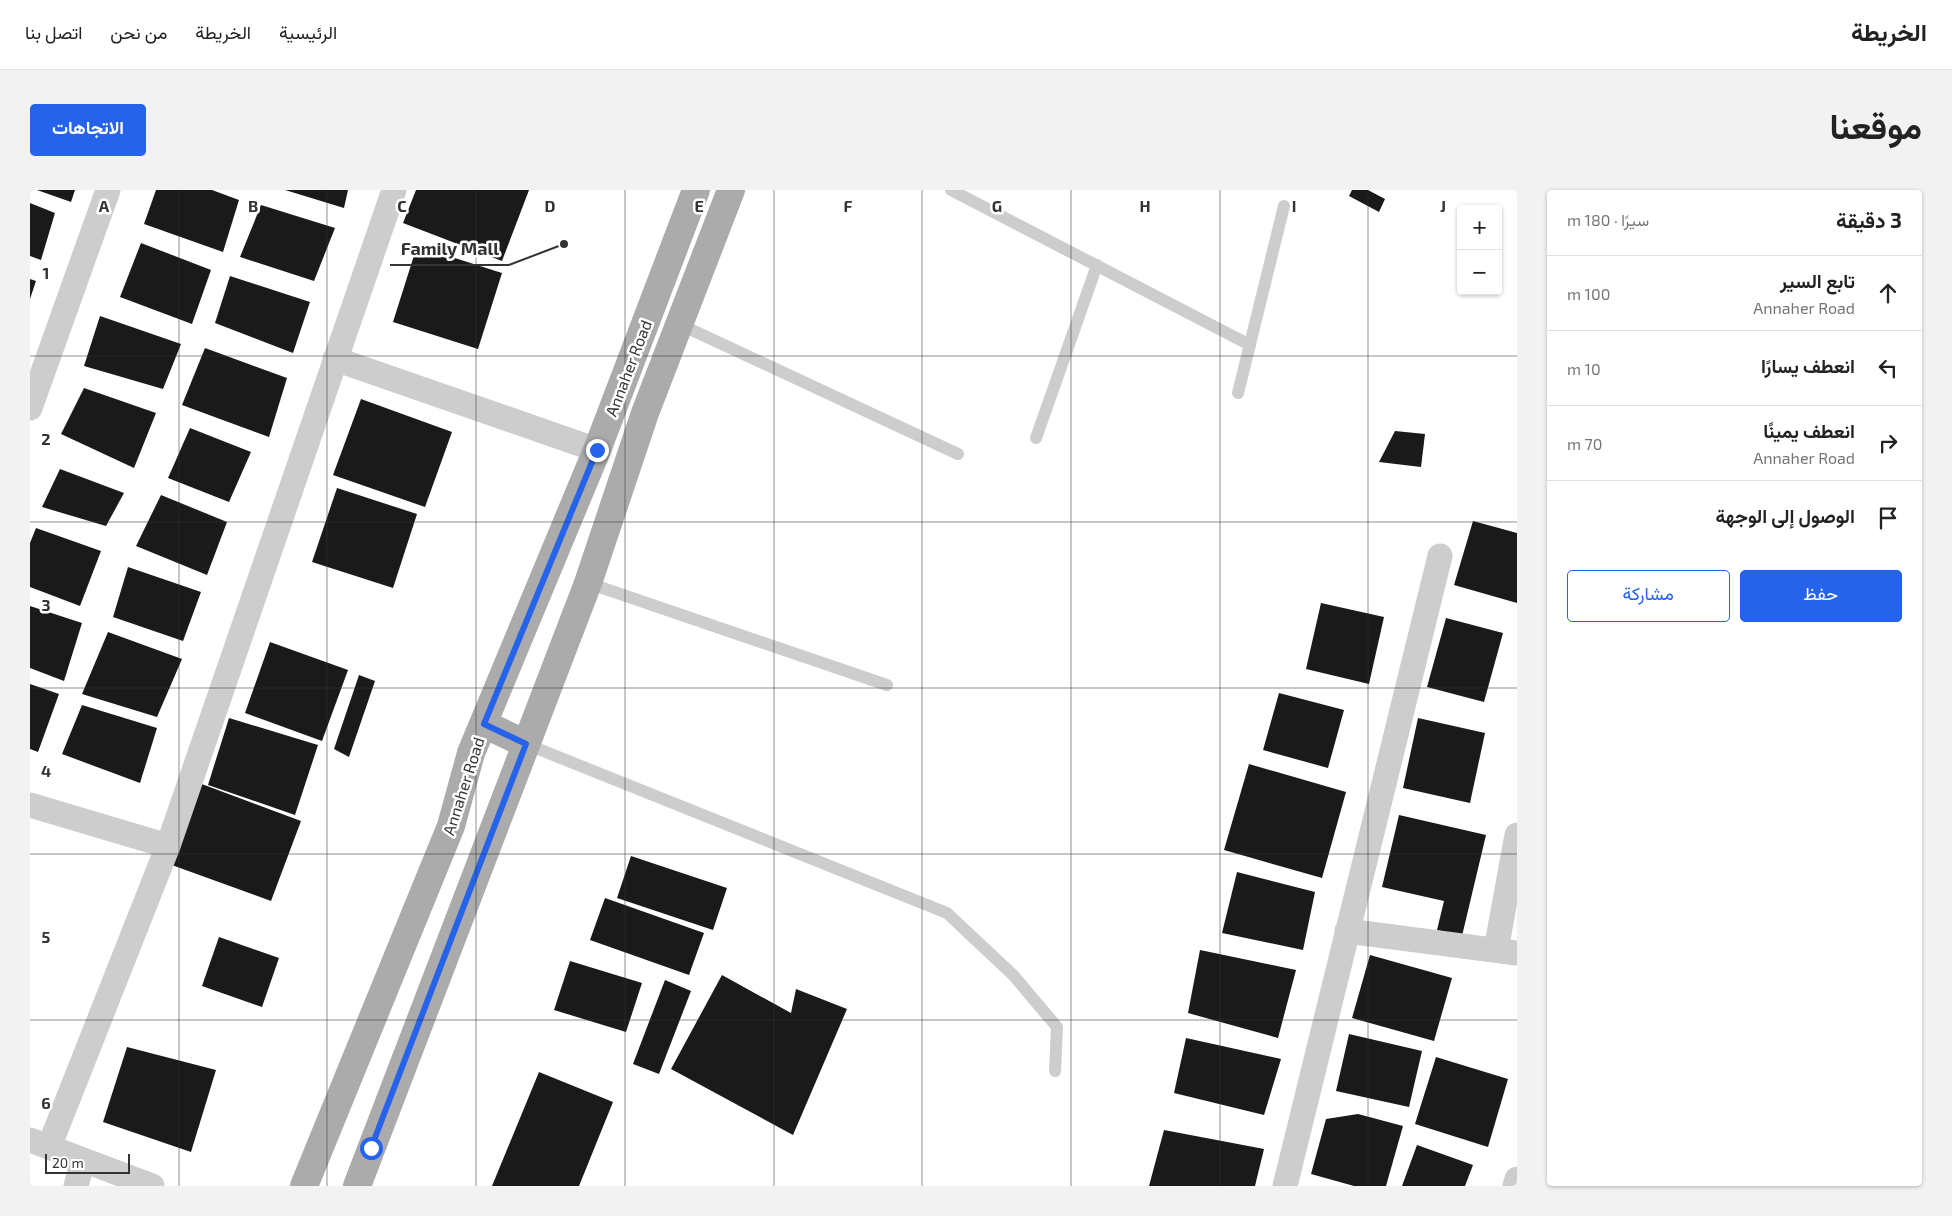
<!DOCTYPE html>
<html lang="ar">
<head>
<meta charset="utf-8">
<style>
  :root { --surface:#fff; --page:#f2f2f2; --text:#222; --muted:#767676; --line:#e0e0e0; --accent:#2563eb }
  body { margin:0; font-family:"Exo 2",Vazirmatn,sans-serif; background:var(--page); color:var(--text); direction:rtl }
  .controls { position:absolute; right:15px; top:15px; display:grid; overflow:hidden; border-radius:5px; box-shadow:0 1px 4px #0004 }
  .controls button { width:45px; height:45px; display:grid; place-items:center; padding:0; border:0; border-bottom:1px solid var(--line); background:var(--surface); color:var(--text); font:25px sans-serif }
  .scale { position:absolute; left:15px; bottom:12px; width:85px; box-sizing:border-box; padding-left:5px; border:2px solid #333; border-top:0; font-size:14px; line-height:18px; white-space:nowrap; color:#333; -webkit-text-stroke:4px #fff; paint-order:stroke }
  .stop { position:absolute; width:15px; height:15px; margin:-11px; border:4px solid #2563eb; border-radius:50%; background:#fff }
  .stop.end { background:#2563eb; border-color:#fff; box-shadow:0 1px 5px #0008 }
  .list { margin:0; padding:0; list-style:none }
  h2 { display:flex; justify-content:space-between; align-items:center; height:65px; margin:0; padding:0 20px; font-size:21px }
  h2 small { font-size:16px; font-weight:400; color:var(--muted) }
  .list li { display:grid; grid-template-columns:32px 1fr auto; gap:15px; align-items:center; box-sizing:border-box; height:75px; padding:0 20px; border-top:1px solid var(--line) }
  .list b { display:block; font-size:19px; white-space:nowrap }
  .list p { margin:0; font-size:16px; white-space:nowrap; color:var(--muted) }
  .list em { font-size:16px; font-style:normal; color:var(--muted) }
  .actions { display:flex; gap:10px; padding:15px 20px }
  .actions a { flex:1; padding:11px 0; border:1px solid var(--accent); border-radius:5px; text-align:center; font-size:18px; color:var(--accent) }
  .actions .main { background:var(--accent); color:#fff }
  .icon { flex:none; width:28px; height:28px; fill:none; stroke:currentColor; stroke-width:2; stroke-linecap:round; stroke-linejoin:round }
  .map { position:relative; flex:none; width:1487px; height:996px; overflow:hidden; direction:ltr; border-radius:5px }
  header { display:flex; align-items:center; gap:30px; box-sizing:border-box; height:70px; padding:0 25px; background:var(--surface); border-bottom:1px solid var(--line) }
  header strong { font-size:24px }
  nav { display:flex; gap:28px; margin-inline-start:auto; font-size:18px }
  .intro { display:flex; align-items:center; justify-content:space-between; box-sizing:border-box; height:120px; padding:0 30px }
  h1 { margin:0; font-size:35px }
  .button { padding:12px 22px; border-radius:5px; background:var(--accent); color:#fff; font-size:18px; font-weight:700 }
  main { display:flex; gap:30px; padding:0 30px }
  aside { flex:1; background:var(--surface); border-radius:5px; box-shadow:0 1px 4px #0004 }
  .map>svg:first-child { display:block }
  .building { fill:#1a1a1a }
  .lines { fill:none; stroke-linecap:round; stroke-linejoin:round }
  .lane { stroke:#cdcdcd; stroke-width:12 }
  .street { stroke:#cdcdcd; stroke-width:25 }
  .primary { stroke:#ababab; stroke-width:28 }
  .route { stroke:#2563eb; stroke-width:6 }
  .grid { fill:none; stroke:#333; stroke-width:1; stroke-opacity:0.55 }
  .labels { text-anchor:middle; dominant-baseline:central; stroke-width:5; stroke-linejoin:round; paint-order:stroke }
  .street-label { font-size:16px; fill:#333; stroke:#fff }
  .grid-label { font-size:16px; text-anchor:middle; font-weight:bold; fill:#333; stroke:#fff; stroke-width:5; stroke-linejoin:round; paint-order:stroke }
  .leader { fill:none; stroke:#333; stroke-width:2 }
  .callout-dot { fill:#333; stroke:#fff; stroke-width:2 }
  .callout-label { font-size:18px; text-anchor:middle; font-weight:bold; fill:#333; stroke:#fff; stroke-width:5; stroke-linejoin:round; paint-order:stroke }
</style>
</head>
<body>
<header>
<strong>الخريطة</strong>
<nav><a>الرئيسية</a><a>الخريطة</a><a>من نحن</a><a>اتصل بنا</a></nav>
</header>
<div class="intro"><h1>موقعنا</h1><a class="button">الاتجاهات</a></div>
<main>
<aside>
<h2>3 دقيقة<small>سيرًا · 180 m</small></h2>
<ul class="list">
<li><svg class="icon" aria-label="ahead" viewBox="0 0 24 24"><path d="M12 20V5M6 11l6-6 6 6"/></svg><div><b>تابع السير</b><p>Annaher Road</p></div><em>100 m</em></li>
<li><svg class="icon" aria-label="left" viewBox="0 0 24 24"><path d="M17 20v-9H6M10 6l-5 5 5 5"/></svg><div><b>انعطف يسارًا</b></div><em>10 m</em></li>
<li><svg class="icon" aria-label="right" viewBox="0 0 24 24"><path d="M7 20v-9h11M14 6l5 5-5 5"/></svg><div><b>انعطف يمينًا</b><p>Annaher Road</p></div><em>70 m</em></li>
<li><svg class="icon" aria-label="arrive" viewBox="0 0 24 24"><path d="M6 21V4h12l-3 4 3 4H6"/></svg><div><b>الوصول إلى الوجهة</b></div></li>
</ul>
<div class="actions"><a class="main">حفظ</a><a>مشاركة</a></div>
</aside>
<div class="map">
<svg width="1487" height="996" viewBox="0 0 1487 996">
  <rect width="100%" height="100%" fill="#fff"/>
  <g class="building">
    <polygon points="7,0 45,0 41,12"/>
    <polygon points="126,0 182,0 209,10 193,62 114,34"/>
    <polygon points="255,0 318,0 314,18"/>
    <polygon points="386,0 499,0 472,71 373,33"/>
    <polygon points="1322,0 1338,0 1355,9 1349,22 1319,6"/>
    <polygon points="0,13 25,23 11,70 0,66"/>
    <polygon points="231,15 305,38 284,91 210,67"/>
    <polygon points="111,53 181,80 162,134 90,107"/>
    <polygon points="387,56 472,83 448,159 363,132"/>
    <polygon points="200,86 280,112 263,163 185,133"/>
    <polygon points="0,89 6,91 0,109"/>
    <polygon points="70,126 151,154 133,199 54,176"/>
    <polygon points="175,158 257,188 239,247 152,215"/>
    <polygon points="54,198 126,223 104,278 31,244"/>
    <polygon points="331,209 422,242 395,317 303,285"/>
    <polygon points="160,238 221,262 199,312 138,288"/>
    <polygon points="1365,241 1395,244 1391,277 1349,272"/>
    <polygon points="30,279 94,303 76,336 12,317"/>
    <polygon points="307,298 387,324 363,398 282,372"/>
    <polygon points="131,305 197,332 177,385 106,356"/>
    <polygon points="1443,331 1487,343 1487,413 1424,395"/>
    <polygon points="6,338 71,361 50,416 0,397 0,353"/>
    <polygon points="98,377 171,402 153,451 83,427"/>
    <polygon points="1291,413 1354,427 1339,494 1276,479"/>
    <polygon points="0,416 52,433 34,491 0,478"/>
    <polygon points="1416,428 1473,443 1454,512 1397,497"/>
    <polygon points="78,442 152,469 127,527 52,504"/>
    <polygon points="240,452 318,480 292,551 215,523"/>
    <polygon points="329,485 345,491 319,567 304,559"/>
    <polygon points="0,494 29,504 8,562 0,559"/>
    <polygon points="1249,503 1314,520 1298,578 1233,560"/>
    <polygon points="52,515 127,538 110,593 32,564"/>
    <polygon points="199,528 288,555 265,625 178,595"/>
    <polygon points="1388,528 1455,543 1440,613 1373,598"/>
    <polygon points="1219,574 1316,602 1292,688 1194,660"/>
    <polygon points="169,593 271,631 241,711 139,674"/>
    <polygon points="1369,625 1456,645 1432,746 1407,740 1414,711 1352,697"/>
    <polygon points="601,666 697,698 683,740 587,708"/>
    <polygon points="1207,682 1285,702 1273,760 1192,743"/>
    <polygon points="575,708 674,743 659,785 560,750"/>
    <polygon points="189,747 249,768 232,817 172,796"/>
    <polygon points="1170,760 1266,780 1248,848 1158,823"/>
    <polygon points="1340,765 1422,788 1404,851 1322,828"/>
    <polygon points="540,771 612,793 596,842 524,820"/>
    <polygon points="692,785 761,823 766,799 817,819 763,945 641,879"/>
    <polygon points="635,790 661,801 629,884 603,874"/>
    <polygon points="1319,844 1392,861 1379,917 1306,901"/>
    <polygon points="1156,848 1251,869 1234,925 1144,903"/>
    <polygon points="97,857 186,880 161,962 73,932"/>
    <polygon points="1406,867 1478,889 1458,957 1385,934"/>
    <polygon points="509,882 583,912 549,996 462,996"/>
    <polygon points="1328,924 1373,936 1356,996 1324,996 1281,984 1296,929"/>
    <polygon points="1134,940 1234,959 1225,996 1119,996"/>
    <polygon points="1387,955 1443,975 1435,996 1372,996"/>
  </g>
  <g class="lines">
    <g class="lane">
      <polyline points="921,0 1220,155"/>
      <polyline points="649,134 928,264"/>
      <polyline points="1208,203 1254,16"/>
      <polyline points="1006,248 1067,75"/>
      <polyline points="558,393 857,495"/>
      <polyline points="496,554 917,723 984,786 1027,837 1025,881"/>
    </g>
    <g class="street">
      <polyline points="305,169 567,260"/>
      <polyline points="0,218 78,0"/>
      <polyline points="0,615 138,656"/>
      <polyline points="1317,741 1487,763"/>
      <polyline points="1466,760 1487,645"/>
      <polyline points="0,950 122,996"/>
      <polyline points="19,957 138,656 364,0"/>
      <polyline points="46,996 53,970"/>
      <polyline points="1255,996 1410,366"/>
      <polyline points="1485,996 1487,989"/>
    </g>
    <g class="primary">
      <polyline points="454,534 496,554"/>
      <polyline points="274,996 421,636 441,563 567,260 666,0"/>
      <polyline points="327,996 558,393 615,223 701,0"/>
    </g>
  </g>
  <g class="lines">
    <polyline class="route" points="341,958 496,554 454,534 567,260"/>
  </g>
  <path class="grid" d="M149,0v996M297,0v996M446,0v996M595,0v996M744,0v996M892,0v996M1041,0v996M1190,0v996M1338,0v996M0,166h1487M0,332h1487M0,498h1487M0,664h1487M0,830h1487"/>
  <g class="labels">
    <g class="street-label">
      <text transform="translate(598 178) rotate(-69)">Annaher Road</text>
      <text transform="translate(433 596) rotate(-72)">Annaher Road</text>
    </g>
  </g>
  <g class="grid-label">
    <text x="74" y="22">A</text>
    <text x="223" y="22">B</text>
    <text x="372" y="22">C</text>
    <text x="520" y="22">D</text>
    <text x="669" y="22">E</text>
    <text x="818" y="22">F</text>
    <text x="967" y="22">G</text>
    <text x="1115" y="22">H</text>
    <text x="1264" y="22">I</text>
    <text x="1413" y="22">J</text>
    <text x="16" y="89">1</text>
    <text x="16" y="255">2</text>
    <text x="16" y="421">3</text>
    <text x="16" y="587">4</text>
    <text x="16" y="753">5</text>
    <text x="16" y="919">6</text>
  </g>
  <path class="leader" d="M534 54L479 75H360"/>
  <circle class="callout-dot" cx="534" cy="54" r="5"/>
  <g class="callout-label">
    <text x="420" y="65">Family Mall</text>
  </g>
</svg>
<div class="controls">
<button>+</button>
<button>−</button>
</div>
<div class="scale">20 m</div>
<div class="stop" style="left:341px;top:958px"></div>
<div class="stop end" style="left:567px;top:260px"></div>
</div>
</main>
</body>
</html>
